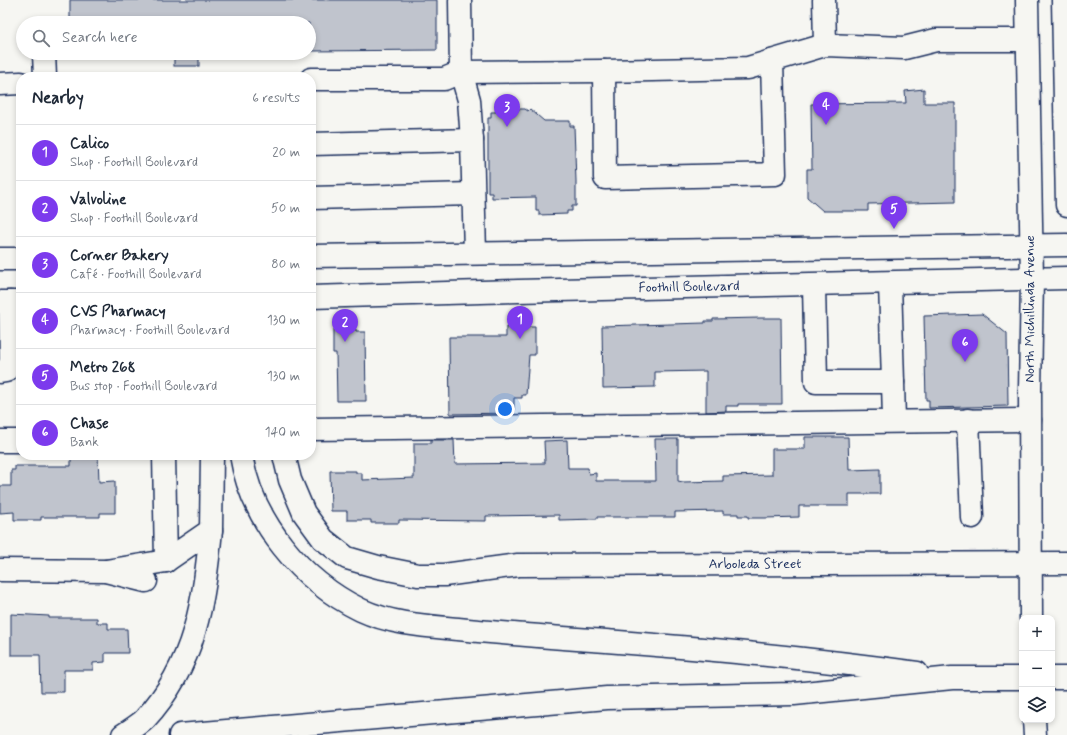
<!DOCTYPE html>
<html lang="en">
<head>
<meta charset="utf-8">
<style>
  :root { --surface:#fff; --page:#f6f6f7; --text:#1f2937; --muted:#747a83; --line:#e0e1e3; --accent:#7c3aed }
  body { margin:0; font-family:Mynerve,sans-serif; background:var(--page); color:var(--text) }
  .controls { position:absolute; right:12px; bottom:12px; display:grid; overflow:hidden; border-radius:8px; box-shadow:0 2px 6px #0003 }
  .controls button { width:36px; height:36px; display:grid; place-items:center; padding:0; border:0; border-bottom:1px solid var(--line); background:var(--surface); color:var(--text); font:20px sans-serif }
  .you { position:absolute; left:505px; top:409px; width:14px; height:14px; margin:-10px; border:3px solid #fff; border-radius:50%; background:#1a73e8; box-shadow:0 0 0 6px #1a73e833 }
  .badge { display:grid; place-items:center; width:26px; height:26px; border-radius:50%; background:var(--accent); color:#fff; font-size:13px; font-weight:700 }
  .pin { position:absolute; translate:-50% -33px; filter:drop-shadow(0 1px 2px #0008) }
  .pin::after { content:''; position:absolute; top:21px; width:14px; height:12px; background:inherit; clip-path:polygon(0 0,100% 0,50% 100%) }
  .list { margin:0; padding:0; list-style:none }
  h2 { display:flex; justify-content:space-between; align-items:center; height:52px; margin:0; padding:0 16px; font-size:17px }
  h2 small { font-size:13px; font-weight:400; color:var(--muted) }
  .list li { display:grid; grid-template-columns:26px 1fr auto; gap:12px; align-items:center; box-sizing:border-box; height:56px; padding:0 16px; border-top:1px solid var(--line) }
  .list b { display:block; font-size:15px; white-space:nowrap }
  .list p { margin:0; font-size:13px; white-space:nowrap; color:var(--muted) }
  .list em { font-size:13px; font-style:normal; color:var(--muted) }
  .icon { flex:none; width:22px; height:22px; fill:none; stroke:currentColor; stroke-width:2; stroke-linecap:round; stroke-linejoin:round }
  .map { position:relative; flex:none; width:1067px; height:735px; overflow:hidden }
  .search { position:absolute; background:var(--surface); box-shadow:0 2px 6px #0003; left:16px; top:16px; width:300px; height:44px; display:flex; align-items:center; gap:10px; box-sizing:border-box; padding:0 14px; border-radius:22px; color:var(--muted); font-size:15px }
  .panel { position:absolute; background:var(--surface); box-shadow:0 2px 6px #0003; left:16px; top:72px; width:300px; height:388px; border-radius:16px }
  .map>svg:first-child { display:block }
  .building { fill:#c0c4cd; stroke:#1b2f5e }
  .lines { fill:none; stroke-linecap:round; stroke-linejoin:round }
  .minor-casing { stroke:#1b2f5e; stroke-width:25 }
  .major-casing { stroke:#1b2f5e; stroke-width:25 }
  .highway-casing { stroke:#1b2f5e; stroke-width:25 }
  .minor { stroke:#f6f6f2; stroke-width:22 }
  .major { stroke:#f6f6f2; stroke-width:22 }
  .highway { stroke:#f6f6f2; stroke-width:22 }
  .labels { text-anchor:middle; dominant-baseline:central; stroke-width:3; stroke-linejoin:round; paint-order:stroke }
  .street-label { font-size:14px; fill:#1b2f5e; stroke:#f6f6f2 }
</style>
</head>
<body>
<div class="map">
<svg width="1067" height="735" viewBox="0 0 1067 735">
  <rect width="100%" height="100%" fill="#f6f6f2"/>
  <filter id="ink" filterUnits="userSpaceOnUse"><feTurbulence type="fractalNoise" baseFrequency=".025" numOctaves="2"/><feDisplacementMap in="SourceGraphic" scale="8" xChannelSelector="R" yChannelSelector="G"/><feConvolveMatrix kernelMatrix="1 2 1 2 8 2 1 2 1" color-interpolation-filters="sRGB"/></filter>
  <g filter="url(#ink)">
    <g class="building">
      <polygon points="70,0 437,0 437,50 309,51 309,23 70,23"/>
      <rect x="174" y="53" width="25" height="13"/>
      <polygon points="924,89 924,103 955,103 955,202 868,204 868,211 823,211 807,197 807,169 812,169 811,104 906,103 905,91"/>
      <polygon points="496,109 525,109 528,111 530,109 544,121 570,121 570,126 574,126 576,181 576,206 572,206 572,211 567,211 567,214 539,215 539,211 536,211 536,197 492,198 492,193 488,193 488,118 491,118 491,112 496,112"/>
      <polygon points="982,314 1007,334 1008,406 929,408 929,400 926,400 924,316"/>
      <polygon points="760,318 781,318 782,404 738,404 738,406 726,406 726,411 706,412 706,371 655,372 655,387 603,388 602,326 705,323 705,321 713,321 713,319"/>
      <polygon points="506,327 535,327 535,355 529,355 526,395 522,395 522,398 514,398 514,413 450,414 449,337 506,337"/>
      <polygon points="333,330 356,330 356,332 365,332 366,401 337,401 336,353 333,353"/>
      <polygon points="805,437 848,437 849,470 880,469 880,494 849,494 849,506 799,506 799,517 765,518 748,518 748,516 738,516 738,514 723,514 723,511 675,512 675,517 597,517 597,519 559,520 559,515 486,516 486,521 399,520 399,523 371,523 371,520 347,520 347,511 331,511 330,471 356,471 356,473 362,473 362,480 414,478 414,443 431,443 431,440 454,440 455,464 545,463 544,441 567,440 568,468 588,468 589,474 596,473 596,481 656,481 655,439 678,439 678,481 683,482 723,481 723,476 772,475 772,449 805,449"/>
      <polygon points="71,455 98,455 99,482 115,481 115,513 100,513 100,517 41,517 41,520 14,520 14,512 0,513 0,486 11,486 11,470 15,470 15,466 71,466"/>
      <polygon points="11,614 49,616 49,618 97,618 97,623 108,623 108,629 127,629 128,653 105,653 105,662 93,663 93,670 64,670 64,692 41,692 40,655 11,655"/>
    </g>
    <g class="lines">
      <g class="minor-casing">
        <g id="minor">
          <polyline points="460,0 461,72 469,100 472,140 475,253"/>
          <polyline points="824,0 825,45"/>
          <polyline points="44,53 45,77"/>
          <polyline points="604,71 605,178 775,174 772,61"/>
          <polyline points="311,79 444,79 461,72 604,71 748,68 825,45 904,48 936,40 1027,40"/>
          <polyline points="0,84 21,83"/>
          <polyline points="311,144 472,140"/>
          <polyline points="311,198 473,194"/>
          <polyline points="814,285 816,382 893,382 890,283"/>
          <polyline points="0,372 6,371 11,362 10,302"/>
          <polyline points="893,382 894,421"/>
          <polyline points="968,420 972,517"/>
          <polyline points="311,429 1030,420"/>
          <polyline points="0,441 21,441"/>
          <polyline points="164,455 166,561"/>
          <polyline points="284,455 290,480 304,513 323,539 347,558 378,567 418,575 444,575 518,565 1067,563"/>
          <polyline points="0,570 106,571 146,581"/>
        </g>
      </g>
      <g class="major-casing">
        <g id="major">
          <polyline points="1027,0 1032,279 1030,390 1031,618"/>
          <polyline points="1063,0 1067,205"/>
          <polyline points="311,256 1067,245"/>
          <polyline points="0,259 21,259"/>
          <polyline points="311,297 518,291 1067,278"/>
          <polyline points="0,302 21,302"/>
          <polyline points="106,571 166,561 211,530 212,455"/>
          <polyline points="1034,720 1035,735"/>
        </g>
      </g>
      <g class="highway-casing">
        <g id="highway">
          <path d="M241,455c11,66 60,126 120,155 30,14 65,16 97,19 40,4 79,7 119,10 114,8 227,18 340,34"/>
          <polyline points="1052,678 1067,678"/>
          <path d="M123,735c7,-5 16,-10 22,-16 51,-55 59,-119 66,-189"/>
          <polyline points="180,735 607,698 794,694 952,678 1022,678"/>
        </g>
      </g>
      <use href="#minor" class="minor"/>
      <use href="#major" class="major"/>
      <use href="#highway" class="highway"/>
    </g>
  </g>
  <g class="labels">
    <g class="street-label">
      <text transform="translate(689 287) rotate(-1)">Foothill Boulevard</text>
      <text transform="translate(1030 309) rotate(-90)">North Michillinda Avenue</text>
      <text x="755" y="564">Arboleda Street</text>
    </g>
  </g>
</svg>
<div class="controls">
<button>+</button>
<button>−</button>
<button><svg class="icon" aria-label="layers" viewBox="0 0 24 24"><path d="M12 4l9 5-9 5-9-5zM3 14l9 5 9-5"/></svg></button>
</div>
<div class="you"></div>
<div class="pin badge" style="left:520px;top:339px">1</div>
<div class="pin badge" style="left:345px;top:342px">2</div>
<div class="pin badge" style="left:507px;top:127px">3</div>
<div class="pin badge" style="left:826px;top:125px">4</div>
<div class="pin badge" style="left:894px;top:229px">5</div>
<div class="pin badge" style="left:965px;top:362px">6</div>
<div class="search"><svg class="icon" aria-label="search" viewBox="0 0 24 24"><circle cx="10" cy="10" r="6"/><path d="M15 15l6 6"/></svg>Search here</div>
<section class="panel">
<h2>Nearby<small>6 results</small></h2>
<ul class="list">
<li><span class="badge">1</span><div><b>Calico</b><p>Shop · Foothill Boulevard</p></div><em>20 m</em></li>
<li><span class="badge">2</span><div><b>Valvoline</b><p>Shop · Foothill Boulevard</p></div><em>50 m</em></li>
<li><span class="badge">3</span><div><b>Corner Bakery</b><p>Café · Foothill Boulevard</p></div><em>80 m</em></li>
<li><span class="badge">4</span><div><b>CVS Pharmacy</b><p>Pharmacy · Foothill Boulevard</p></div><em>130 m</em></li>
<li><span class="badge">5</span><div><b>Metro 268</b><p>Bus stop · Foothill Boulevard</p></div><em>130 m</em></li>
<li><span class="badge">6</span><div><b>Chase</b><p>Bank</p></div><em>140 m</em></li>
</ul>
</section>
</div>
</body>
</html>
